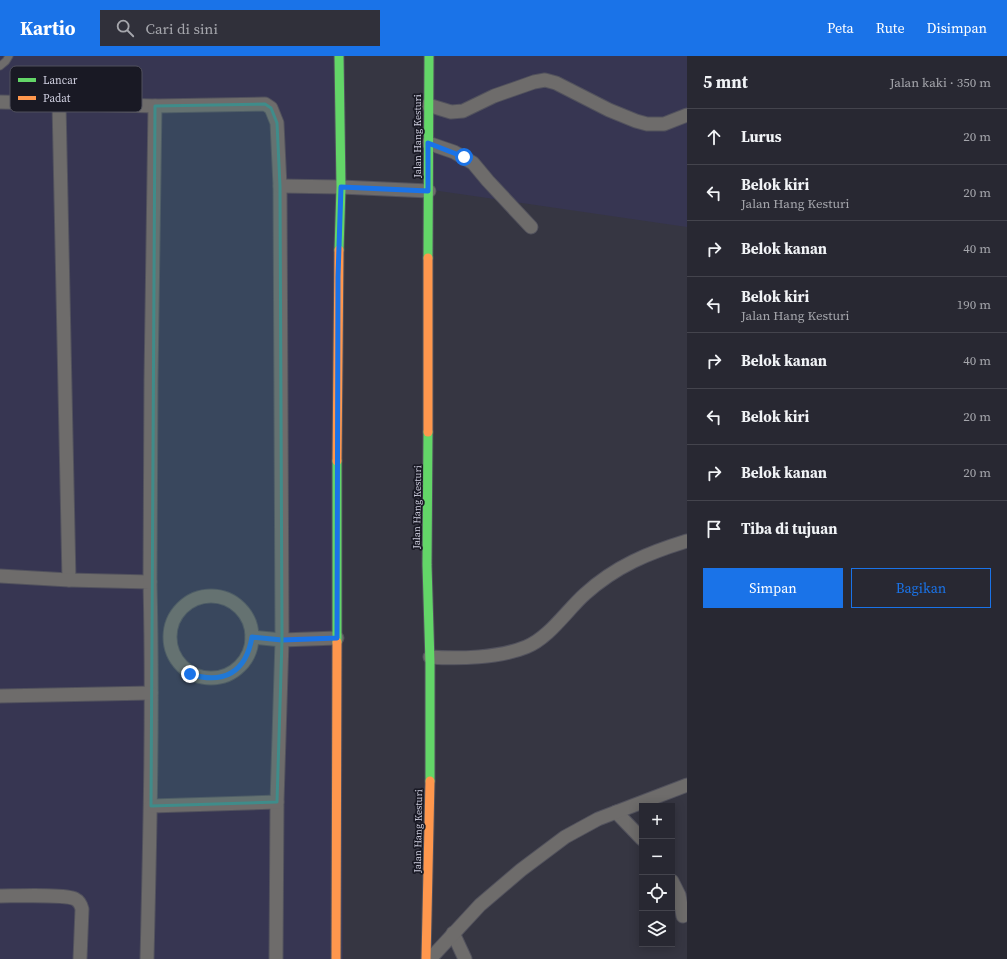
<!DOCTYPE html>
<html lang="id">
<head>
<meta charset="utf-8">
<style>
  :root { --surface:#282832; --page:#30303a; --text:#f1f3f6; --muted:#a5a6ac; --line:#44444d; --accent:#1a73e8 }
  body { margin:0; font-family:"Source Serif 4",serif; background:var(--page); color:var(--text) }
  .controls { position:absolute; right:12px; bottom:12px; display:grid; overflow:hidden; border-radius:0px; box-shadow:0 2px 10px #0003 }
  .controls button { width:36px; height:36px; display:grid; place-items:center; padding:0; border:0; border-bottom:1px solid var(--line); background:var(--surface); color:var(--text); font:20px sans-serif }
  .stop { position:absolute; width:12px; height:12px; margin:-9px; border:3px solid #1a73e8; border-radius:50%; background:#fff }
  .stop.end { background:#1a73e8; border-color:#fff; box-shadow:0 1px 4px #0008 }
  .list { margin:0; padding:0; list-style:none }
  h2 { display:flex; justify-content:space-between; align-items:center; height:52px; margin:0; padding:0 16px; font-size:17px }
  h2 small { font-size:13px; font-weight:400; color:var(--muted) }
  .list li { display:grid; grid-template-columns:26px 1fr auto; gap:12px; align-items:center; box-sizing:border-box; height:56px; padding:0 16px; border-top:1px solid var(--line) }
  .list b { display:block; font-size:15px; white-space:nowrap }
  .list p { margin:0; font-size:13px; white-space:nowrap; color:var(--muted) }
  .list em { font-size:13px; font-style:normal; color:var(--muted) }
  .actions { display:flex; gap:8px; padding:12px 16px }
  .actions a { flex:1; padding:9px 0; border:1px solid var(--accent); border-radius:0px; text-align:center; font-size:14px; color:var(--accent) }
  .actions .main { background:var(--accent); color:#fff }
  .icon { flex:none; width:22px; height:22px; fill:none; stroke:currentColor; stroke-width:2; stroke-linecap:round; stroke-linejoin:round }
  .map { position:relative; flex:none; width:687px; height:903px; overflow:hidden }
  header { display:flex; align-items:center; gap:24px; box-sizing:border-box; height:56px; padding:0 20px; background:var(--accent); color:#fff }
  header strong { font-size:19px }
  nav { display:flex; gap:22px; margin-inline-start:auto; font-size:14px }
  .search { width:280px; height:36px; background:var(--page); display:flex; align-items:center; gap:10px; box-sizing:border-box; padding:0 14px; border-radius:0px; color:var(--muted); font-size:15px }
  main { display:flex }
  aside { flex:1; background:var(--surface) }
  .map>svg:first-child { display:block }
  .built { fill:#373652 }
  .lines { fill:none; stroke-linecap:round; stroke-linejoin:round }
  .lane-casing { stroke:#52525d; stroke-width:9 }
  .street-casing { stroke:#52525d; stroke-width:15 }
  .fast-casing { stroke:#52525d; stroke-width:11 }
  .slow-casing { stroke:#52525d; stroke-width:11 }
  .lane { stroke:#6e6c6b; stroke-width:7 }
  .street { stroke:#6e6c6b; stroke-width:13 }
  .fast { stroke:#63d668; stroke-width:9 }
  .slow { stroke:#ff974d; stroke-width:9 }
  .route { stroke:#1a73e8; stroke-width:5 }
  .marked { fill:#3f8c8a; fill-opacity:0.2; stroke:#3f8c8a; stroke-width:3; stroke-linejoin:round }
  .labels { text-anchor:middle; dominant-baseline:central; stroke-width:3.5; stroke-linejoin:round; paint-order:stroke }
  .street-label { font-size:10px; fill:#cfcfdf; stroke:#191924 }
  .key { fill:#191924; stroke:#50505c; stroke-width:1 }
  .key-label { font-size:11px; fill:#cfcfdf }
</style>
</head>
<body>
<header>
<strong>Kartio</strong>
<div class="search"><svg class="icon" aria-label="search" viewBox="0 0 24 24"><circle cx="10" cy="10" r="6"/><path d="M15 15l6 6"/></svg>Cari di sini</div>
<nav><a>Peta</a><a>Rute</a><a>Disimpan</a></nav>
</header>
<main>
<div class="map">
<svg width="687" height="903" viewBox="0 0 687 903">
  <rect width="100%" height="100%" fill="#363642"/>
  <g class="built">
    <polygon points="0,0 341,0 343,903 0,903"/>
    <polygon points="432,0 687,0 687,171 432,134"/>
  </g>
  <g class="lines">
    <g class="lane-casing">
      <polyline id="lane" points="0,10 6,5 9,0"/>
    </g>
    <g class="street-casing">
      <g id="street">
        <polyline points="0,46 155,50 265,48 271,52 277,67 280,130 282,584 277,746 276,903"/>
        <polyline points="59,47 69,524"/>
        <polyline points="428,49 451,56 463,55 494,40 534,26 545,24 556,27 609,54 636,65 647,68 664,68 687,59"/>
        <polyline points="428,87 454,96 473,107 488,125 531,171"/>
        <polyline points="280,130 341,131 429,135"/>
        <path d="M0,520l69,4 81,2c3,126 0,251 -3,377"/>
        <polyline points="150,526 151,324 155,50"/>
        <circle cx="211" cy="581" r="41"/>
        <polyline points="252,581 282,584 337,582"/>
        <path d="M430,601c29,2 69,1 96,-10 23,-9 41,-37 59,-53 31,-28 63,-41 102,-53"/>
        <polyline points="0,640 151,637"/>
        <polyline points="151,750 277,746"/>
        <polyline points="616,756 642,783"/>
        <polyline points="672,825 679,839 683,860"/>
        <path d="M0,840c14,0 66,-2 75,3 4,2 6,6 7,10l-2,50"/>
        <polyline points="453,877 465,903"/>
        <polyline points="430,903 480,849 521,814 565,781 598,763 687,729"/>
      </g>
    </g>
    <g class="fast-casing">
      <g id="fast">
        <polyline points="339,194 341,131 339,0"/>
        <polyline points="428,202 429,0"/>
        <polyline points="428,376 427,509 430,607 430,725"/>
        <polyline points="337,586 337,405"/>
      </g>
    </g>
    <g class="slow-casing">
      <g id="slow">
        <polyline points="428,376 428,202"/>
        <polyline points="337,405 339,194"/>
        <polyline points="336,903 337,586"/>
        <polyline points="426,903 430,725"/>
      </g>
    </g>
    <use href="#lane" class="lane"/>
    <use href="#street" class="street"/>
    <use href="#fast" class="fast"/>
    <use href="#slow" class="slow"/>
  </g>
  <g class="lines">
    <path class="route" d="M190,618c34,11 56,-2 62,-37l30,3 55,-2 1,-361 3,-90 87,4v-48l36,14"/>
  </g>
  <path class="marked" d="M265,48l6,4 6,15 3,63 2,454 -5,162 -126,4 4,-700z"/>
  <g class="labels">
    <g class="street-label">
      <text transform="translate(417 80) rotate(-90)">Jalan Hang Kesturi</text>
      <text transform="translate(417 451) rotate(-89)">Jalan Hang Kesturi</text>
      <text transform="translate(418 775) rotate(-89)">Jalan Hang Kesturi</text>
    </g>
  </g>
  <rect x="10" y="10" width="132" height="46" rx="6" class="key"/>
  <rect x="18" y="22" width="18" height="4" fill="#63d668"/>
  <rect x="18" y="40" width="18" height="4" fill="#ff974d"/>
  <g class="key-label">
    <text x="43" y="28">Lancar</text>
    <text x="43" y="46">Padat</text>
  </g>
</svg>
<div class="controls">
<button>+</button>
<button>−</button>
<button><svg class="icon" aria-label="locate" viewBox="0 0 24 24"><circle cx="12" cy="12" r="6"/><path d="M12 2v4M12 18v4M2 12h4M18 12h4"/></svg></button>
<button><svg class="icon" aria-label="layers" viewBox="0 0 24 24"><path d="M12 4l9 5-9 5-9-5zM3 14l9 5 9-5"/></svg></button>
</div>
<div class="stop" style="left:464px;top:101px"></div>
<div class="stop end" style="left:190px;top:618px"></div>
</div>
<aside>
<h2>5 mnt<small>Jalan kaki · 350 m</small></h2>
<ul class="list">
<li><svg class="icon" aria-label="ahead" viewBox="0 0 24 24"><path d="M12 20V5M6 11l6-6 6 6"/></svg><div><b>Lurus</b></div><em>20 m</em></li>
<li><svg class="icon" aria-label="left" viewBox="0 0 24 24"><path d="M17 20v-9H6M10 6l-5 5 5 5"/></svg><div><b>Belok kiri</b><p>Jalan Hang Kesturi</p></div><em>20 m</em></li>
<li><svg class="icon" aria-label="right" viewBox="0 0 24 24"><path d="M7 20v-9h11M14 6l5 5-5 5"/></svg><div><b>Belok kanan</b></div><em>40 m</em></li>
<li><svg class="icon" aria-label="left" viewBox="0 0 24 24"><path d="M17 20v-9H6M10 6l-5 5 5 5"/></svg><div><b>Belok kiri</b><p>Jalan Hang Kesturi</p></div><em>190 m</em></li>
<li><svg class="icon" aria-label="right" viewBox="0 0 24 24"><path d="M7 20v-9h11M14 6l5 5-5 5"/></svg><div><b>Belok kanan</b></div><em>40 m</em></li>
<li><svg class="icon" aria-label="left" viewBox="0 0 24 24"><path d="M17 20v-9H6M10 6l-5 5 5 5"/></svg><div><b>Belok kiri</b></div><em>20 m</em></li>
<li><svg class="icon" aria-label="right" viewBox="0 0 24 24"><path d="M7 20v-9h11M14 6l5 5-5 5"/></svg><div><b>Belok kanan</b></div><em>20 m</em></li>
<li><svg class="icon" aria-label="arrive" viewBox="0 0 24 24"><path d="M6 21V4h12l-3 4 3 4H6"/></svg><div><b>Tiba di tujuan</b></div></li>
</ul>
<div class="actions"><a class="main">Simpan</a><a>Bagikan</a></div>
</aside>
</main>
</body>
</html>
